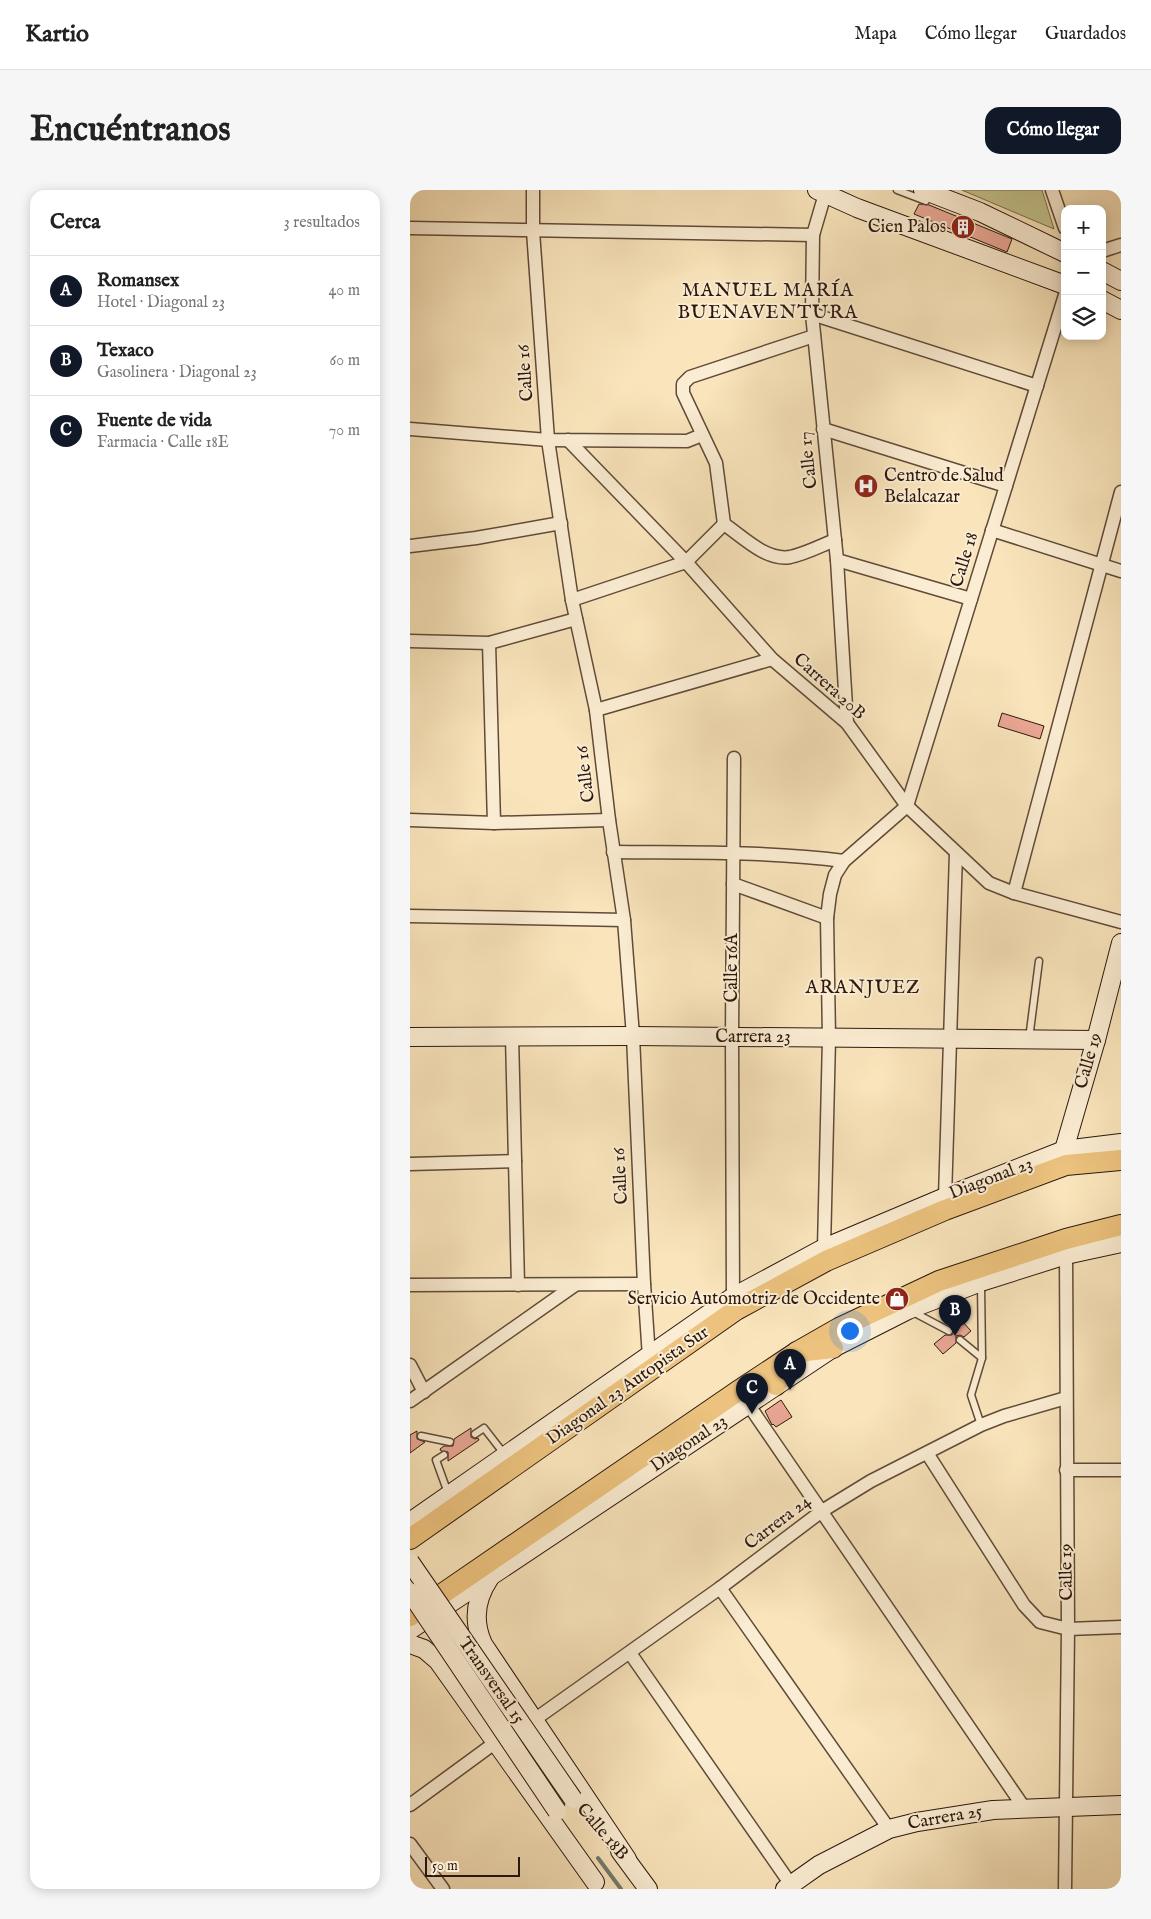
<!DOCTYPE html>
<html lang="es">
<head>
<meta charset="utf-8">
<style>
  :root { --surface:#fff; --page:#f6f6f6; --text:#222; --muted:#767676; --line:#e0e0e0; --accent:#111827 }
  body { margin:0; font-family:"IM FELL English",serif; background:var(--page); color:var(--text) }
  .controls { position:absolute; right:15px; top:15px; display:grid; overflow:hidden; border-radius:10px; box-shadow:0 2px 12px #0003 }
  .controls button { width:45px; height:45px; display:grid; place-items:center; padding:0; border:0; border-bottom:1px solid var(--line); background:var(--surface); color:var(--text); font:25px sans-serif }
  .scale { position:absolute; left:15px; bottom:12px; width:95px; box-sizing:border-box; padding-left:5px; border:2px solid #2c180e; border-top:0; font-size:14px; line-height:18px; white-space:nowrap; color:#2c180e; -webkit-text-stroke:4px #fbedd3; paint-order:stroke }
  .you { position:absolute; left:439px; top:1140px; width:18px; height:18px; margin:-12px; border:4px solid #fff; border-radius:50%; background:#1a73e8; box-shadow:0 0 0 8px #1a73e833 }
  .badge { display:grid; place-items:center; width:32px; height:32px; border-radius:50%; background:var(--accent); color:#fff; font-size:16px; font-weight:700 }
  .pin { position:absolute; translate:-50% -41px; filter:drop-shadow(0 1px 2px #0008) }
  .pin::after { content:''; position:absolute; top:26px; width:18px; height:15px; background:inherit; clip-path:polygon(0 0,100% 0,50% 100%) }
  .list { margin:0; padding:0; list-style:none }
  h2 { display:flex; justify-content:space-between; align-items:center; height:65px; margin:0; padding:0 20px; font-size:21px }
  h2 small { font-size:16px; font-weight:400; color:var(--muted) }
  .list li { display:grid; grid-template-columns:32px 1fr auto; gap:15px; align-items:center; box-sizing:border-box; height:70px; padding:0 20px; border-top:1px solid var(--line) }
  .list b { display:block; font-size:19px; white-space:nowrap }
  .list p { margin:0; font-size:16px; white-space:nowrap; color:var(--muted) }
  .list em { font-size:16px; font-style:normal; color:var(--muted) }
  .icon { flex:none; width:28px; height:28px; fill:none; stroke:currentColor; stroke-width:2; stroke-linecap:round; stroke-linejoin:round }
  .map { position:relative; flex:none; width:711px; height:1699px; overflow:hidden; border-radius:15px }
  header { display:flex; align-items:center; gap:30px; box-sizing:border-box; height:70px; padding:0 25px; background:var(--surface); border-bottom:1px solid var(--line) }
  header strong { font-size:24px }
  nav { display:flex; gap:28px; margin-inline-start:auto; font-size:18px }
  .intro { display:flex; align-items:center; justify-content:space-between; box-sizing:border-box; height:120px; padding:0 30px }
  h1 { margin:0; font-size:35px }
  .button { padding:12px 22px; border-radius:15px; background:var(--accent); color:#fff; font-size:18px; font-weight:700 }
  main { display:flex; gap:30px; padding:0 30px }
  aside { flex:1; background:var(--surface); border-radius:15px; box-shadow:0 2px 12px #0003 }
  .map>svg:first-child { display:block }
  .green { fill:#c3c28c; stroke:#786d4d }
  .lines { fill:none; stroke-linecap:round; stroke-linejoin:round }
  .stream { stroke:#707c6e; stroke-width:4 }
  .building { fill:#eaa795; stroke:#2c180e }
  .lane-casing { stroke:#5f4b39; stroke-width:9 }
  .street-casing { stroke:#5f4b39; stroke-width:15 }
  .secondary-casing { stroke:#2c180e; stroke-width:20 }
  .primary-casing { stroke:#2c180e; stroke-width:22 }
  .lane { stroke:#fbedd3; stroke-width:6 }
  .street { stroke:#fbedd3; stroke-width:12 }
  .secondary { stroke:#fbedd3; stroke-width:18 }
  .primary { stroke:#ecc27e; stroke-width:20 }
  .secondary-bridge-casing { stroke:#2c180e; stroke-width:20; stroke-linecap:butt }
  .secondary-bridge { stroke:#fbedd3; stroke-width:18 }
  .labels { text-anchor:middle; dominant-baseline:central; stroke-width:4; stroke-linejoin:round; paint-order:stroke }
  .poi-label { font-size:18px; fill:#2c180e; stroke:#fbedd3; text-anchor:end }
  .street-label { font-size:18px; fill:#2c180e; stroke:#fbedd3 }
  .neighbourhood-label { font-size:19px; letter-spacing:1px; fill:#2c180e; stroke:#fbedd3 }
</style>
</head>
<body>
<header>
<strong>Kartio</strong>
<nav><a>Mapa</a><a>Cómo llegar</a><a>Guardados</a></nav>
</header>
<div class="intro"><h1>Encuéntranos</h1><a class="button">Cómo llegar</a></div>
<main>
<aside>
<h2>Cerca<small>3 resultados</small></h2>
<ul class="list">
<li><span class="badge">A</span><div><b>Romansex</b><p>Hotel · Diagonal 23</p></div><em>40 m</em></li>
<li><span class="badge">B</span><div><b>Texaco</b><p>Gasolinera · Diagonal 23</p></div><em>60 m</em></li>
<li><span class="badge">C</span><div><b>Fuente de vida</b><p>Farmacia · Calle 18E</p></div><em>70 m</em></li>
</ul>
</aside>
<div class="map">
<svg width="711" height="1699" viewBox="0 0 711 1699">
  <rect width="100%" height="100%" fill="#f9e4bb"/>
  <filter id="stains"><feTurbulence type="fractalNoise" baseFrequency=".004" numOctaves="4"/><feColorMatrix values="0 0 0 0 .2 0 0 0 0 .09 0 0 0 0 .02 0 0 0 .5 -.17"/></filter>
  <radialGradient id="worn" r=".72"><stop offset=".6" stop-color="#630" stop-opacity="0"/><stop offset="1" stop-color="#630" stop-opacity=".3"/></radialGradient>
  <polygon class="green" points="552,0 632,0 644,39 554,1"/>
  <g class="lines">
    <polyline class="stream" points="188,1668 211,1699"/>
  </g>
  <g class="building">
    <polygon points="509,14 519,15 602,49 597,62 504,24"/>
    <polygon points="592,523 634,536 630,549 588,536"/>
    <polygon points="552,1131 561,1141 554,1147 550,1145 546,1146 546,1153 533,1164 524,1154 535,1145 542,1145 543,1138"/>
    <polygon points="371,1210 382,1227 366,1237 363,1234 362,1235 355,1221"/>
    <polygon points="61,1238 61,1247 65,1249 68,1248 69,1250 38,1271 38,1262 31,1261 30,1259 34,1256 43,1256 44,1249"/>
    <polygon points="7,1241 7,1249 15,1252 0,1263 0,1245"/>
  </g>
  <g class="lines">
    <g class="lane-casing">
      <g id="lane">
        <polyline points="487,0 516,11"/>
        <polyline points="619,849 629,771"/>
        <polyline points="503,1122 539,1141"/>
        <polyline points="550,1150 572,1168"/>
        <polyline points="571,1235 561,1205 572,1168 571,1094"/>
        <polyline points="65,1244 74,1238 95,1265"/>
        <polyline points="11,1246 40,1252"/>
        <polyline points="34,1265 26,1270 38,1303"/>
      </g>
    </g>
    <g class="street-casing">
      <g id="street">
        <polyline points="123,0 123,41 138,250 162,410 186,520 199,630 214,730 223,846 234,1094 239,1167"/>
        <polyline points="642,0 655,38"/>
        <polyline points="415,4 403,45 402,124 427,370 437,533"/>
        <polyline points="0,38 403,45"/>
        <polyline points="692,61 711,55"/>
        <polyline points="402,124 627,196"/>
        <polyline points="0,239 138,250 277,251 292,245"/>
        <polyline points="413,239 596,296"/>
        <polyline points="158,250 276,372 362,469 437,533 497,616 579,693 604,703 711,732"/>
        <polyline points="314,334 306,273 273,203 273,194 280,187 404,146"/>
        <path d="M314,334c19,13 42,37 66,33 15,-3 30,-11 45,-17"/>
        <polyline points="582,340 711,381"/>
        <polyline points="0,356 66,348 151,333"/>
        <polyline points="427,370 561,409"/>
        <polyline points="162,410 276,372 314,334"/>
        <polyline points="0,451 79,453 166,429"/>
        <polyline points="79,453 84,633"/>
        <polyline points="186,520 362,469"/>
        <polyline points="0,630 84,633 199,630"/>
        <path d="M203,662c77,1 155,-1 231,9"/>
        <polyline points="323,694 417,728"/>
        <polyline points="604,703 711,302"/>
        <polyline points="0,726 214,730"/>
        <polyline points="102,846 108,1095"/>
        <polyline points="0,974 105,971"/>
        <polyline points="535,1007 546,663"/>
        <polyline points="414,1058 419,848 417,728 420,704 425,685 434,671 497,616 655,105"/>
        <polyline points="0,1095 234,1094"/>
        <polyline points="323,1107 322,847 324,568"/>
        <polyline points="0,1175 14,1202"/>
        <polyline points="0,1211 165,1095"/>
        <polyline points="338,1214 615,1619"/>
        <polyline points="517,1263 614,1415 630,1432 658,1439 711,1437"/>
        <polyline points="656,1280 711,1280"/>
        <polyline points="310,1398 479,1639"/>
        <polyline points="220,1463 384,1699"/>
        <polyline points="124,1530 310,1398 412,1321 461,1291 571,1235 594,1226 656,1208"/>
        <polyline points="0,1615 86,1552"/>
        <polyline points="0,1654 33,1699"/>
        <polyline points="655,1699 658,1439 656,1065"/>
      </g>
    </g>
    <g class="secondary-casing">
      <g id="secondary">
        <polyline points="407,0 447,18 655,95"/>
        <polyline points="513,0 570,22 655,63"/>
        <polyline points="692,81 711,91"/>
        <polyline points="692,110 711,120"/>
        <polyline points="0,847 223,846 686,850"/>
        <polyline points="654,960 686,850 711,753"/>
        <polyline points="0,1332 323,1107 414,1058 535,1007 654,960 711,953"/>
        <path d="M79,1389c-14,21 -16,43 -6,65l144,215"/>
        <polyline points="0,1440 423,1158 498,1120 571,1092 656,1065 711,1053"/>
        <polyline points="0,1454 14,1459 28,1471 185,1692"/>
        <polyline points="210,1661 238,1699"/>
        <polyline points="375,1699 409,1675 479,1639 507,1632 583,1620 711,1615"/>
      </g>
    </g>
    <g class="primary-casing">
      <g id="primary">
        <polyline points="366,1195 387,1162 423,1158"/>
        <polyline points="0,1349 326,1120 416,1071 535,1020 656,975 711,970"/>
        <polyline points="0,1426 328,1201 387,1162 429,1138 529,1091 656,1049 711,1035"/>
      </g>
    </g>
    <use href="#lane" class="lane"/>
    <use href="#street" class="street"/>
    <use href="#secondary" class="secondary"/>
    <use href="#primary" class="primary"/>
    <g class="secondary-bridge-casing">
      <g id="secondary-bridge">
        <polyline points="0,1372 163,1609"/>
        <polyline points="0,1402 147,1621"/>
      </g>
    </g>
    <use href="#secondary-bridge" class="secondary-bridge"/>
  </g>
  <defs>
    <g id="building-disc" transform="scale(1.25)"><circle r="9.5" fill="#8f2418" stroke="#fbedd3"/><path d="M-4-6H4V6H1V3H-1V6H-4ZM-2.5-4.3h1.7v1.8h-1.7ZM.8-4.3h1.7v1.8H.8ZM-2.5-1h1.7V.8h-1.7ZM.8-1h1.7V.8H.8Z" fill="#fff"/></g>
    <g id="hospital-disc" transform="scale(1.25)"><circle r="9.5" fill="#8f2418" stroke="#fbedd3"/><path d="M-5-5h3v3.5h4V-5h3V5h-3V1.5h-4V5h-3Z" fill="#fff"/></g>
    <g id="shop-disc" transform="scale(1.25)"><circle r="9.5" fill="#8f2418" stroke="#fbedd3"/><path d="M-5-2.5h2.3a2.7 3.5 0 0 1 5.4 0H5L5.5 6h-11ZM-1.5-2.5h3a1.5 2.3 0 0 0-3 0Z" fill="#fff"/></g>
  </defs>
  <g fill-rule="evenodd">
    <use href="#building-disc" x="553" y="37"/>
    <use href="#hospital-disc" x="456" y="296"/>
    <use href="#shop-disc" x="487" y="1109"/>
  </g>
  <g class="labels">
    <g class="poi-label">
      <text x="536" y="37">Cien Palos</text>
      <text x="474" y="286" text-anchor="start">Centro de Salud<tspan x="474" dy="21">Belalcazar</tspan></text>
      <text x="470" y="1109">Servicio Automotriz de Occidente</text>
    </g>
    <g class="street-label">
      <text transform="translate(116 183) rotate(-94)">Calle 16</text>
      <text transform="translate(399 270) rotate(-96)">Calle 17</text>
      <text transform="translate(555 370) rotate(-73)">Calle 18</text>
      <text transform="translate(419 497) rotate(42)">Carrera 20B</text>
      <text transform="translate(176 584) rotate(-97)">Calle 16</text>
      <text transform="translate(322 778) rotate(-90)">Calle 16A</text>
      <text x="343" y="847">Carrera 23</text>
      <text transform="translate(679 871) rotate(-74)">Calle 19</text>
      <text transform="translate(211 986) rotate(-93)">Calle 16</text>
      <text transform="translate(581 989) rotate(-21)">Diagonal 23</text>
      <text transform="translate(218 1196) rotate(-35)">Diagonal 23 Autopista Sur</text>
      <text transform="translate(279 1254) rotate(-34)">Diagonal 23</text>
      <text transform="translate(368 1333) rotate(-37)">Carrera 24</text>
      <text transform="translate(657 1382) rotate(-91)">Calle 19</text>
      <text transform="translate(81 1491) rotate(55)">Transversal 15</text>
      <text transform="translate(535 1628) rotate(-10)">Carrera 25</text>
      <text transform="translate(192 1642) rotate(49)">Calle 18B</text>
    </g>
    <g class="neighbourhood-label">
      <text x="358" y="101">MANUEL MARÍA<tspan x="358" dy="22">BUENAVENTURA</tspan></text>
      <text x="453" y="798">ARANJUEZ</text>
    </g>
  </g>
  <rect width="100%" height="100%" filter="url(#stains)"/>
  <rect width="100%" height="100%" fill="url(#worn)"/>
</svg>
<div class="controls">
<button>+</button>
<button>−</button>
<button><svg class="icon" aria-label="layers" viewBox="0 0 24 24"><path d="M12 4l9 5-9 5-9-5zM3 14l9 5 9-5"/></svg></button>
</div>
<div class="scale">50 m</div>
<div class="you"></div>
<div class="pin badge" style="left:380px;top:1200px">A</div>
<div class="pin badge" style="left:545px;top:1146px">B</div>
<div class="pin badge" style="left:342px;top:1224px">C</div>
</div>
</main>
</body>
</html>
